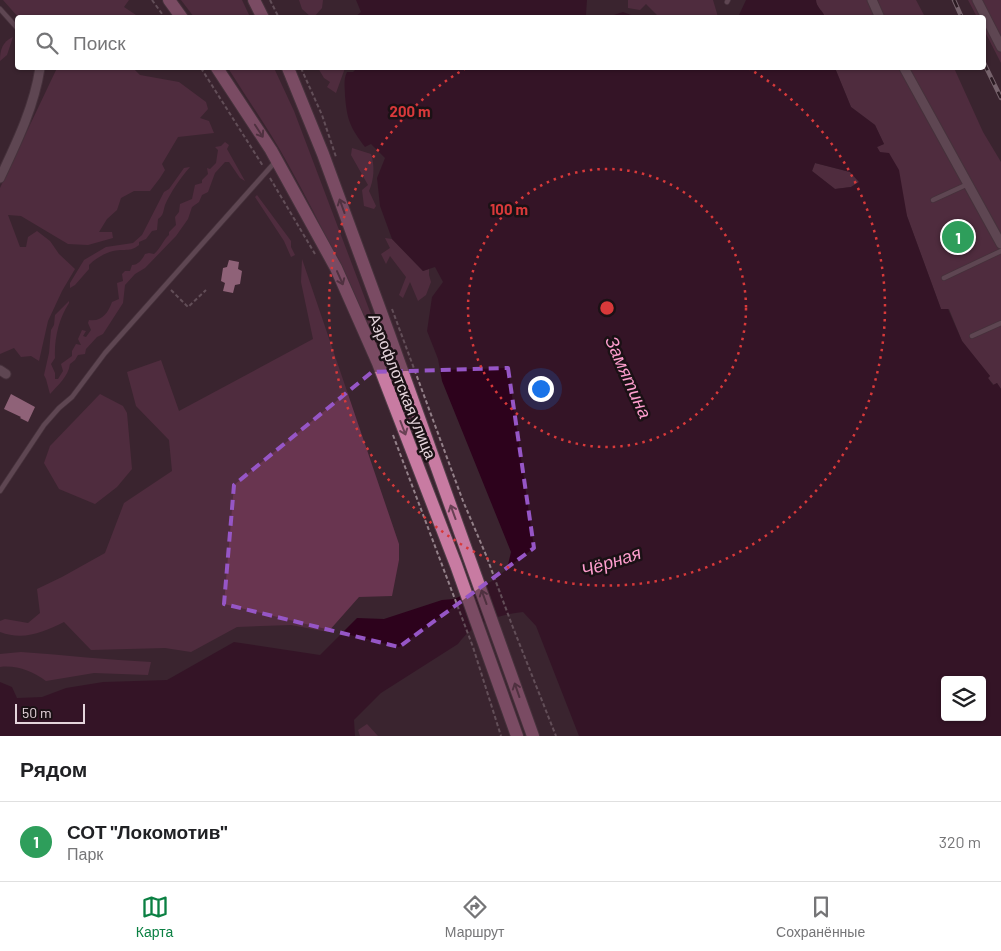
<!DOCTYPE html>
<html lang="ru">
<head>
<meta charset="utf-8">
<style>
  :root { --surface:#fff; --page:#f2f2f2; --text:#202124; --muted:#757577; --line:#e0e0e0; --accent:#0b8043 }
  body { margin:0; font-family:Barlow,sans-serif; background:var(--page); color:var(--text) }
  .controls { position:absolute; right:15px; bottom:15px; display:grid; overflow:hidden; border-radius:5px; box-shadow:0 1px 4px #0004 }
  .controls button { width:45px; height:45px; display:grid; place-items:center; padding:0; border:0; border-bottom:1px solid var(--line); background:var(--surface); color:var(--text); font:25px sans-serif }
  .scale { position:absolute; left:15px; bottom:12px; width:70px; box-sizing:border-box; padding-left:5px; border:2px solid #e5d5dc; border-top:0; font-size:14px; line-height:18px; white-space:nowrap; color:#e5d5dc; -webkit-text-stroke:4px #1b1115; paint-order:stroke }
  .you { position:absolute; left:540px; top:388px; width:18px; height:18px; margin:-12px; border:4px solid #fff; border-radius:50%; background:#1a73e8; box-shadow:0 0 0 8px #1a73e833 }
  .badge { display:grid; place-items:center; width:32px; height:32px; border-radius:50%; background:var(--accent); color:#fff; font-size:16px; font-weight:700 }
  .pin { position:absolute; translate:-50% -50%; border:2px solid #fff; box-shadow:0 1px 5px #0006 }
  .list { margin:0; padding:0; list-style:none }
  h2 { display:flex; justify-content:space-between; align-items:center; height:65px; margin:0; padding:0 20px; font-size:21px }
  h2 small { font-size:16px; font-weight:400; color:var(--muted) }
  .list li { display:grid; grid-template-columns:32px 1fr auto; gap:15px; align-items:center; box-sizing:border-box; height:80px; padding:0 20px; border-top:1px solid var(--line) }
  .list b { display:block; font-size:19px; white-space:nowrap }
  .list p { margin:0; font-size:16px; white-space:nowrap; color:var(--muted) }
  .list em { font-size:16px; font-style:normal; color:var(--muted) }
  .icon { flex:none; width:28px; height:28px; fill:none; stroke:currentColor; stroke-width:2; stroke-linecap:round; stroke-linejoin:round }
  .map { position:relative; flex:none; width:1001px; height:736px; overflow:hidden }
  .search { position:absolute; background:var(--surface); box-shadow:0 1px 4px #0004; left:15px; right:15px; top:15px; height:55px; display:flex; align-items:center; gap:12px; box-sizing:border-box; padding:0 18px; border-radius:5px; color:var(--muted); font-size:19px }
  .sheet { height:145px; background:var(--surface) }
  nav { display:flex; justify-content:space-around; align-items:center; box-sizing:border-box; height:70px; border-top:1px solid var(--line); background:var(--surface); font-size:14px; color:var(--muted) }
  nav a { display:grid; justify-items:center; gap:2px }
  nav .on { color:var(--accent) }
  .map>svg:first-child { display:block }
  .green { fill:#693550 }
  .water { fill:#2d021c; fill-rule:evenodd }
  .building { fill:#f7add1 }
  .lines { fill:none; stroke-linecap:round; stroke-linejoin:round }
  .service-casing { stroke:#53404a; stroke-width:6 }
  .minor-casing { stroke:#53404a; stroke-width:11 }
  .primary-casing { stroke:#53404a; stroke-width:14 }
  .path { stroke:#938089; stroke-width:2; stroke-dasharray:4 2.5; stroke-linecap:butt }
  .service { stroke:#8b707c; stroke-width:4.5 }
  .minor { stroke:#8b707c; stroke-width:9 }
  .primary { stroke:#c87ba2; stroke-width:12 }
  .rail-casing { stroke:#bfaeb5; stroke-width:4.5 }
  .rail { stroke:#1b1115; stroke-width:2.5; stroke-dasharray:8; stroke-linecap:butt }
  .oneway { stroke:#694154 }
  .marked { fill:none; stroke:#9656c6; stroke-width:4; stroke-dasharray:10 6; stroke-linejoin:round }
  .ring { fill:none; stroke:#d8393a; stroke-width:2.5; stroke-dasharray:2.5 5 }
  .labels { text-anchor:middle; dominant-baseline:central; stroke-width:5; stroke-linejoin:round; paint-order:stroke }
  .street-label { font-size:16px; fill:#e5d5dc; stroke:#1b1115 }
  .water-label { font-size:18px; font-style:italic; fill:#fe9ece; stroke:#1b1115 }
  .centre { fill:#d8393a; stroke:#1b1115; stroke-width:2.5 }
  .ring-label { font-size:15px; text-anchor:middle; font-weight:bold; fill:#d8393a; stroke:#1b1115; stroke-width:5; stroke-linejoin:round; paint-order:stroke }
</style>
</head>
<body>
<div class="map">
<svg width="1001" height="736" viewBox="0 0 1001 736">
  <rect width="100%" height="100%" fill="#3a242f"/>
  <g class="green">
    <polygon points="3,0 129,0 124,7 139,17 18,17"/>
    <polygon points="181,0 242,0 250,17 194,17"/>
    <polygon points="299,0 323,0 322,8 314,17 311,17 302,9"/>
    <polygon points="628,0 713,0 718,17 659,17 646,4 640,10 628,8"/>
    <path d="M816,0h100l9,17h-100c-2,-6 -9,-10 -9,-17z"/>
    <polygon points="968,0 1001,0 1001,63 984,30 984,18 977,17"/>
    <path d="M13,37l-6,18 -7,6c0,-11 2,-19 13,-24z"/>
    <polygon points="57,68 133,68 140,75 179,82 206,102 208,109 200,118 209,121 214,133 178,137 162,164 165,170 160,178 150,191 134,191 121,198 117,210 107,219 99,232 112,232 113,238 88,245 68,244 21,216 8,215 20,247 26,247 28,237 37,231 50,241 59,254 75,269 62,291 48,321 39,361 31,356 21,357 14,348 0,354 0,188"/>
    <path d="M228,68h46l20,43 120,317 -2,4c-38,-91 -76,-182 -124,-268 -18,-33 -40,-64 -60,-96z"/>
    <polygon points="318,68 345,68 336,93 327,87 330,82 324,78"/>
    <polygon points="835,68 954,68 983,132 1001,162 1001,389 997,383 994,385 988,378 990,376 962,341 949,309 941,309 907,216 889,153 880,153 877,147 884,144 875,125 851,107"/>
    <path d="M225,142l4,3 -2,4 18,32 -5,-3 -11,-16h-4l-10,11 -7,19 -6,3 -3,7 -7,5 -4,12 -12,17 -31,32 -10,6 -10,11 -2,18 -20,31 -6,3 -11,12 -1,5 -7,1 -3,5 -5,4c-2,13 -12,21 -20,30l-4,-15 -2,-4 5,-22 2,-23 3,-5 1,-10 14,-14v2c-10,15 -15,36 -14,55l-4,6 4,9v6h3l5,-8 -2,-7 11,-8v-5l4,-7 5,1 -3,-6 4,-9 4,1 -3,5 3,1 5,-7 -3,-7 1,-3c13,2 19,-7 23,-18l7,-3 -2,-16 6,-2 -1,-7 3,-3h5l2,-6c6,0 10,-5 13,-11l4,-1 5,1c7,-6 9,-14 15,-19v-3l7,-7 -1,-8 4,-5 1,-8 12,-5 3,-14 7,-2v-3l6,-6 -1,-6 3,1 6,-6 2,-13 -3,-3 6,-1z"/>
    <path d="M352,148l19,6c4,12 3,26 -2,37l7,15 -2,3 -10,-3 -2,-16 6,-5 -17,-30z"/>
    <polygon points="815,163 850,172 859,182 851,187 835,189 812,171"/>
    <path d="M190,167c-9,10 -20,26 -25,38 -2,6 -1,10 -7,14l-1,11 -5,1 -6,8 -7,3v3c-10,8 -15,3 -26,6 -10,3 -17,7 -24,14v4l-14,16 -5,3v-5l14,-23 22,-13 27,-4 9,-8 22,-43 5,-3 15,-21z"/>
    <polygon points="257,195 291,241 291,247 295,255 291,257 284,241 255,197"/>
    <polygon points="385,238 392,239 423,271 429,269 429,275 431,282 426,295 418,301 410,282 403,298 399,295 406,277 390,256 386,264 381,254 390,248"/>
    <path d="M302,259l97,285v16l-7,36 -33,1 -31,35 -37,-7 -54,2 -46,25 -26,-4 -74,2 -27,-28c-21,10 -40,19 -64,10v-11l5,-2 23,4 12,-10 -3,-24 25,-12 43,-24 19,-50 48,-32 -3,-31 -33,-34 -9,-34 34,-12 18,51 134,-72 -12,-57z"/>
    <polygon points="100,394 123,406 127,413 132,469 117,487 95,504 59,489 44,463 50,446"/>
    <path d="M21,652c44,3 87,8 130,10l-3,13 -54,-2 -48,8c-14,-10 -29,-16 -46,-14v-13z"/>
    <polygon points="367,724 378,736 360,736 358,730"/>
  </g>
  <g class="water">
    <polygon points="356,0 587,0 586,15 590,17 355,17 361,12"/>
    <path d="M746,0h70c0,7 7,11 9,17h-87z"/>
    <polygon points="623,12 634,16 645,15 648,17 607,17"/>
    <path d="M357,68h478l16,39 24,18 9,19 -7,3 3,5 9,1 10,17 8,46 34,93h7l14,32 28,35 -2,2 5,7 4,-2 4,6v347h-422l-43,-110 -13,-14c-26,3 -49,10 -65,32l-77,49 -27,27 1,16h-355v-54l12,5 5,11 25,-1 24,-9 37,-6 64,-2 67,-38 86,13 37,-37 27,1 58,-19 12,-1 18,-8 20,-10 15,-12 4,-17 -69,-171 -4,-22 -11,-28 5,-34 11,-15 -8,-15 -12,4 -31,-32 -12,-33 -3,-28 8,-20 -14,-14 -6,3c-15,-20 -18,-27 -20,-51 0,-9 -2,-16 2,-24h6zM815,163l35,9 9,10 -8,5 -16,2 -23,-18zM945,680h37v37h-37z"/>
  </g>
  <g class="building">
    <polygon points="229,260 239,262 238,269 242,271 240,284 235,285 233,293 223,291 225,283 221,281 223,268 227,267"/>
    <polygon points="11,394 35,407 28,422 20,418 21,417 4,409"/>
  </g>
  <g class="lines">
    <g class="service-casing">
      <g id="service">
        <polyline points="727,2 728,0"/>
        <polyline points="0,9 18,29"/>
        <polyline points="933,200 968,184"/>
        <polyline points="944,278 1001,251"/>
        <polyline points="972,336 1001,323"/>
        <polyline points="0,491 44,425 59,408 72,397 105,353 276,161"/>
      </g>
    </g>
    <g class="minor-casing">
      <g id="minor">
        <polyline points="872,0 880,18"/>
        <polyline points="977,0 1001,47"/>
        <polyline points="904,68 1001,244"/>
        <path d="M0,178c17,-36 34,-71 40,-110"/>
        <polyline points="0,370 6,374"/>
      </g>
    </g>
    <g class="primary-casing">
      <g id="primary">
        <polyline points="169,0 182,18"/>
        <polyline points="254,0 263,18"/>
        <polyline points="217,68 271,150 336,268 378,363 456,565 517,736"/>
        <polyline points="288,68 323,154 389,334 533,736"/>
      </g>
    </g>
    <g class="path">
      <polyline points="152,0 165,18"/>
      <polyline points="270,0 279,18"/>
      <polyline points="201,68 263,166"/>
      <polyline points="301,68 322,115 336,157"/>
      <polyline points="270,178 315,254"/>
      <polyline points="171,290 188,307 206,290"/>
      <polyline points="392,309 463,501 486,555 512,625 556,736"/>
      <polyline points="393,435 473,647 501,736"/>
    </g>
    <use href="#service" class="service"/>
    <use href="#minor" class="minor"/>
    <use href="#primary" class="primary"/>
    <g class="rail-casing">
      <g id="rail">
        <polyline points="954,0 962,18"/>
        <polyline points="984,63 1001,98"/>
      </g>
    </g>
    <use href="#rail" class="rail"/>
  </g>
  <defs><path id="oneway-shaft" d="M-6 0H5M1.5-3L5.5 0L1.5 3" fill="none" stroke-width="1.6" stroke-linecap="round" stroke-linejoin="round" transform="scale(1.25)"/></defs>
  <g class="oneway">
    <use href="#oneway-shaft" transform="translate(259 131) rotate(57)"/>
    <use href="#oneway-shaft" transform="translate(342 206) rotate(-110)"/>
    <use href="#oneway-shaft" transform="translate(340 278) rotate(66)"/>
    <use href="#oneway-shaft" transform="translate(403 428) rotate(69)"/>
    <use href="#oneway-shaft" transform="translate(453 512) rotate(-110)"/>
    <use href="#oneway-shaft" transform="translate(484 597) rotate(-110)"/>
    <use href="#oneway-shaft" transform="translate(517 690) rotate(-109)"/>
  </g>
  <path d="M0 0H1001V736H0ZM508,368l26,180 -135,99 -175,-43 10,-119 138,-113z" fill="#3a242f" fill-opacity=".55" fill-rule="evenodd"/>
  <path class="marked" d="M508,368l26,180 -135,99 -175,-43 10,-119 138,-113z"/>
  <g class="ring">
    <circle cx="607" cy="308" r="139"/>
    <path d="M748 68A278 278 0 1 1 466 68"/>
  </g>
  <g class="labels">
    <g class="street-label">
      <text transform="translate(403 386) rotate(68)">Аэрофлотская улица</text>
    </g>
    <g class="water-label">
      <text transform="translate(629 377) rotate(66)">Замятина</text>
      <text transform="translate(611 561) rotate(-18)">Чёрная</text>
    </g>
  </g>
  <circle cx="607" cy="308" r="8" class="centre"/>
  <g class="ring-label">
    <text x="410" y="117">200 m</text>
    <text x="509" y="215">100 m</text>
  </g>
</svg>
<div class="controls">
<button><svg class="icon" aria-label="layers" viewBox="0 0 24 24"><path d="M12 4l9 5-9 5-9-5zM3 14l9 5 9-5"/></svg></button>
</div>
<div class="scale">50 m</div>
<div class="you"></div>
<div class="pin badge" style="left:958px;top:237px;background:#2e9e5b">1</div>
<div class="search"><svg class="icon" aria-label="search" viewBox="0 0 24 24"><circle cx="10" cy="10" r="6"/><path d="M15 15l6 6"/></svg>Поиск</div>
</div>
<section class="sheet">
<h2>Рядом<small></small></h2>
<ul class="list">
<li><span class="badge" style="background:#2e9e5b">1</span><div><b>СОТ &quot;Локомотив&quot;</b><p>Парк</p></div><em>320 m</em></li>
</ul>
</section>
<nav>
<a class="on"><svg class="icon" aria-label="map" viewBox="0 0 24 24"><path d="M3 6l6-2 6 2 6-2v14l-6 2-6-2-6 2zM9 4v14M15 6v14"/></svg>Карта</a>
<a><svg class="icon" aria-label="directions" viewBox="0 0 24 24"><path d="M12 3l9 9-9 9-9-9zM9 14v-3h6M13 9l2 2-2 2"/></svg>Маршрут</a>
<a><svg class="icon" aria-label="saved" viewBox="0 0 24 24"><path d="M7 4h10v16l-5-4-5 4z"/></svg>Сохранённые</a>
</nav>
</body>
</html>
